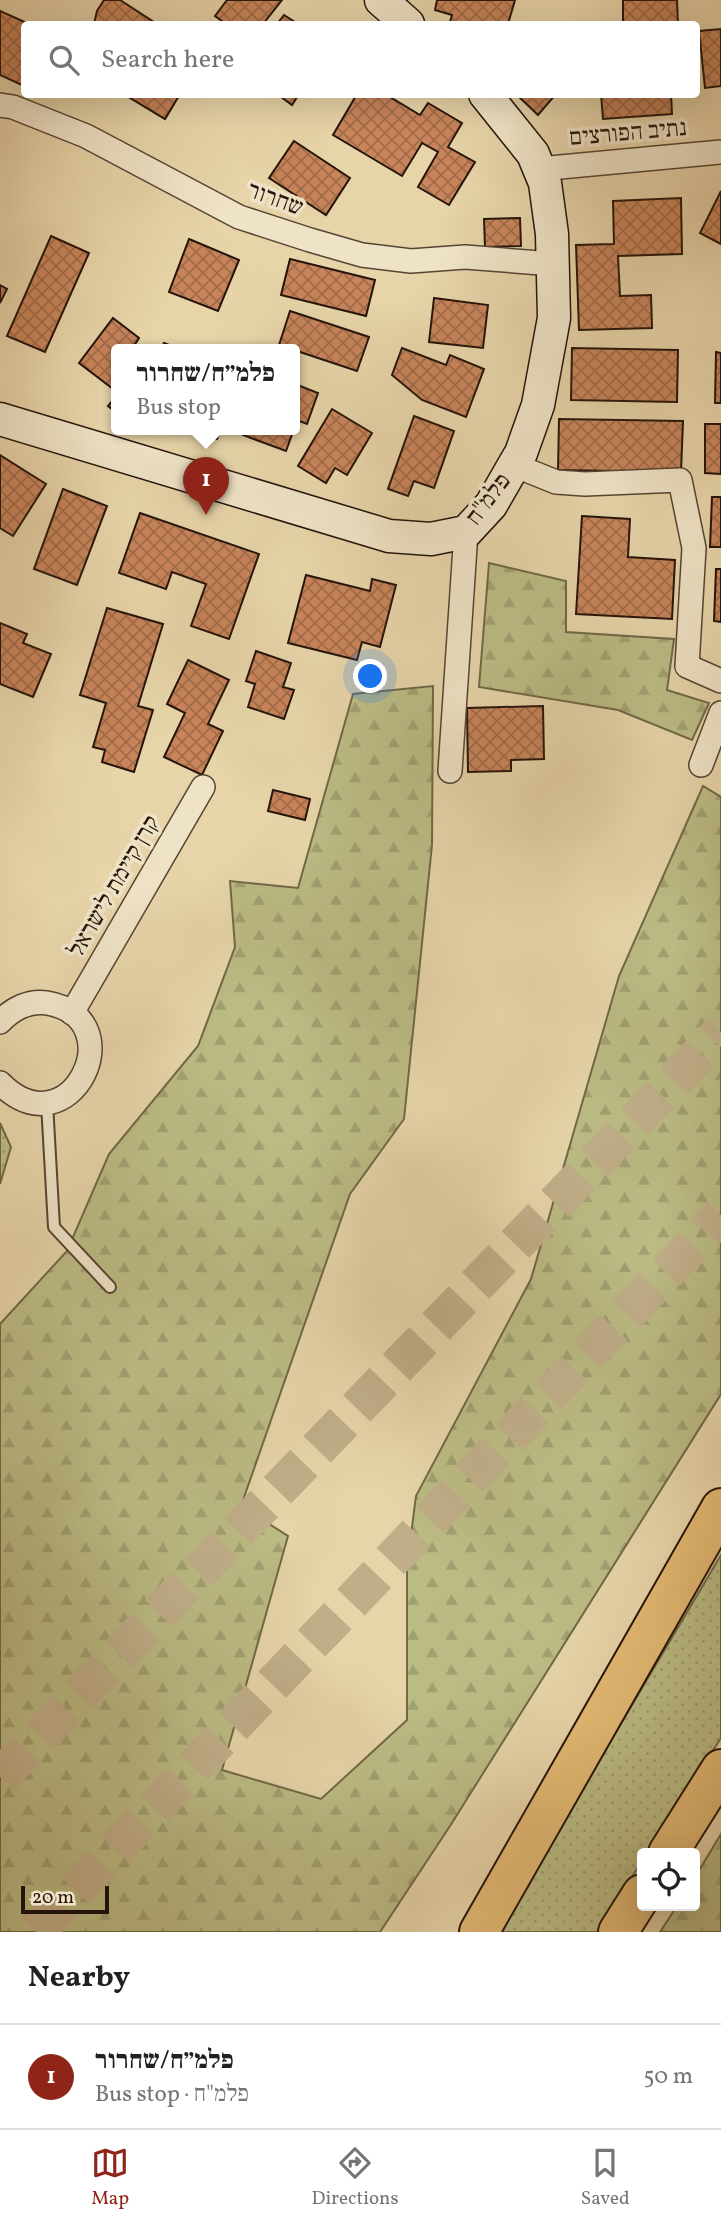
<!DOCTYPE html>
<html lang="en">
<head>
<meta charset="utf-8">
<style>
  :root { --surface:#fff; --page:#f2f2f2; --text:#202124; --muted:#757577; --line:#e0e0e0; --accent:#8f2418 }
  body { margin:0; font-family:Vollkorn,"Frank Ruhl Libre",serif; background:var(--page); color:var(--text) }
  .controls { position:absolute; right:21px; bottom:21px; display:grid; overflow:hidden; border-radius:7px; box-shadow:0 7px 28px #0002 }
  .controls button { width:63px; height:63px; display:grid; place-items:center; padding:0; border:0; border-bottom:2px solid var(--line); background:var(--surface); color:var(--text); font:35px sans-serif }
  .scale { position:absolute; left:21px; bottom:18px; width:88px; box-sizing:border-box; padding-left:7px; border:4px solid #24140a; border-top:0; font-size:19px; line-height:24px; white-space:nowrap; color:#24140a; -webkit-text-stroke:5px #efe3c7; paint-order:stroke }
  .you { position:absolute; left:371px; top:677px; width:24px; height:24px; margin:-18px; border:5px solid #fff; border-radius:50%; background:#1a73e8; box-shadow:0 0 0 10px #1a73e833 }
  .badge { display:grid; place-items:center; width:46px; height:46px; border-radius:50%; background:var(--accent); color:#fff; font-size:23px; font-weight:700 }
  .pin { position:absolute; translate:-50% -58px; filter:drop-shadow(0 2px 4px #0008) }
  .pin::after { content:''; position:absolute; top:37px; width:24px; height:21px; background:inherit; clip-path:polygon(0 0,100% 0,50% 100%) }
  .popup { position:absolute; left:111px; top:344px; width:189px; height:91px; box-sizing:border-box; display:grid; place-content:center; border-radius:7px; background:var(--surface); filter:drop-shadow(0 2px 5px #0005); font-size:23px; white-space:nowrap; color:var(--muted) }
  .popup b { font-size:26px; color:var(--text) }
  .popup::after { content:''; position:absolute; left:50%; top:100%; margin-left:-14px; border:14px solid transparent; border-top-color:var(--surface) }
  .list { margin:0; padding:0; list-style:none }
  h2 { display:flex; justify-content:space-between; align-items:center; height:91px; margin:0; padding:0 28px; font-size:30px }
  h2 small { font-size:23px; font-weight:400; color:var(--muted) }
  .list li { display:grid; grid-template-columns:46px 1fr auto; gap:21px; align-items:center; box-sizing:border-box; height:105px; padding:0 28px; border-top:2px solid var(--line) }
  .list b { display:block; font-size:26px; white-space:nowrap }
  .list p { margin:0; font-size:23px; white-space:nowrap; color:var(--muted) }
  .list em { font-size:23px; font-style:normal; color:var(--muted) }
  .icon { flex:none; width:38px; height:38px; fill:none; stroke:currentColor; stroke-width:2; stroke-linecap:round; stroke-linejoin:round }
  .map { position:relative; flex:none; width:721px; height:1932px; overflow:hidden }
  .search { position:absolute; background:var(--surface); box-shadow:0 7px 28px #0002; left:21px; right:21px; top:21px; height:77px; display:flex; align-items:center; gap:18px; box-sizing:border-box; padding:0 24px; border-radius:7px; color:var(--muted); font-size:26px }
  .sheet { height:196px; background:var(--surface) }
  nav { display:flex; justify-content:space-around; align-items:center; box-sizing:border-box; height:98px; border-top:2px solid var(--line); background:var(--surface); font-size:19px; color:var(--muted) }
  nav a { display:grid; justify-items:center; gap:4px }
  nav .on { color:var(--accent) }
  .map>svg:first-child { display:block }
  .grass { fill:url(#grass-dots); stroke:#706847; stroke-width:2 }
  .forest { fill:url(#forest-firs); stroke:#706847; stroke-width:2 }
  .building { fill:url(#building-cross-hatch); stroke:#24140a; stroke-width:2 }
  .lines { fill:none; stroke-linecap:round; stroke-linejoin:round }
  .highway-tunnel { stroke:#c0ae89; stroke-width:38; stroke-dasharray:38 19; stroke-linecap:butt }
  .lane-casing { stroke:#554432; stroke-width:14 }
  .street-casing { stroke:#554432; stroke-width:26 }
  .secondary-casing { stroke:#24140a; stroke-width:35 }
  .highway-casing { stroke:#24140a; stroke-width:42 }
  .lane { stroke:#efe3c7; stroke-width:10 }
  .street { stroke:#efe3c7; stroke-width:23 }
  .secondary { stroke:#efe3c7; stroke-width:32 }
  .highway { stroke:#e4ba74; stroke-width:38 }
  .labels { text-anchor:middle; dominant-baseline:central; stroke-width:7; stroke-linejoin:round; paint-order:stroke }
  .street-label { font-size:24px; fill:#24140a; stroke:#efe3c7 }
</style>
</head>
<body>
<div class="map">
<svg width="721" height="1932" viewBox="0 0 721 1932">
  <defs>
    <pattern id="grass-dots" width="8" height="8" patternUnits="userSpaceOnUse" patternTransform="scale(1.75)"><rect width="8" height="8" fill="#bbbb84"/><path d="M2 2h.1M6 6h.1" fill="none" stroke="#a1a071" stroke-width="1.8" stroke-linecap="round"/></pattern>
    <pattern id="forest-firs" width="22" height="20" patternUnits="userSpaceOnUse" patternTransform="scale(1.75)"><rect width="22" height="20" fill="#bbbb84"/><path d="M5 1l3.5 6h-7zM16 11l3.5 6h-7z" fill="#a1a071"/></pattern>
    <pattern id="building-cross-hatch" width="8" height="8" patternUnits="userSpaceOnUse" patternTransform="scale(1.75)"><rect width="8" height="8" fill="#c8845a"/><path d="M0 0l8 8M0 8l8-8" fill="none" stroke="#a26b49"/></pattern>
  </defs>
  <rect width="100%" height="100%" fill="#e7d4a9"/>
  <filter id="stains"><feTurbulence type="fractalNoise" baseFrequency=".00286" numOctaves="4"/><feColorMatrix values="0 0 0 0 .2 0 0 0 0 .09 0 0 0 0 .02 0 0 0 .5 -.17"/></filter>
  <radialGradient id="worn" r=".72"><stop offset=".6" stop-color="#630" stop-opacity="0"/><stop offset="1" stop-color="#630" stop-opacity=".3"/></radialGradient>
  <g class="grass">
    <polygon points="0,1123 11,1147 0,1184"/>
    <polygon points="721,1555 721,1738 647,1853 642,1853 642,1861 597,1932 497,1932"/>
  </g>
  <g class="forest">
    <polygon points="489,563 566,581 566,632 674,639 667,690 709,703 692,740 618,710 479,687"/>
    <polygon points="433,686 432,845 404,1119 350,1194 241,1506 288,1536 222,1770 321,1799 407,1720 407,1566 416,1496 531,1279 619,976 703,786 721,797 721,1394 450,1826 380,1932 0,1932 0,1324 67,1251 109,1154 198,1046 235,947 230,881 298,888 353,694"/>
    <polygon points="721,1834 721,1932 660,1932 677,1906 695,1906 695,1877"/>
  </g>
  <g class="building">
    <polygon points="104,0 120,0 157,24 94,24 97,11"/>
    <polygon points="227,0 282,0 263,24 226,24 215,16"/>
    <polygon points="437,0 515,0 508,24 458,24 450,22 452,15 435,10"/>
    <polygon points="623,0 677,0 678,24 623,24"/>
    <polygon points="0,11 29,24 24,24 24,86 0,75"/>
    <polygon points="284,15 298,24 277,24"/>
    <polygon points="721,29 721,86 705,88 699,31"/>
    <polygon points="128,94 180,94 165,119 127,96"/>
    <polygon points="277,94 299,94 292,105"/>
    <polygon points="357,94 385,94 420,115 428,103 462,123 448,147 475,162 449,205 418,187 438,152 422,143 402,176 333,135"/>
    <polygon points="516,94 556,94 538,115"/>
    <polygon points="601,94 671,94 672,114 603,119"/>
    <polygon points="294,141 350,178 326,215 269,178"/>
    <polygon points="721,191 721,244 700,233"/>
    <polygon points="681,198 682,254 618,256 620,296 651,295 652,328 579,330 576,245 614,244 613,201"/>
    <polygon points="520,218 521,246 485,247 484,219"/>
    <polygon points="51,236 89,253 45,352 7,336"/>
    <polygon points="189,239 239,260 218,311 169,292"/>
    <polygon points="290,259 375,280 366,316 281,295"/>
    <polygon points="0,285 7,289 0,303"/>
    <polygon points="434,298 488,305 483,348 429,342"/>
    <polygon points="290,311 369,337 357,371 279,345"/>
    <polygon points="113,318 139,338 132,349 117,349 117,392 79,363"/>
    <polygon points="164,343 179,349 161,349"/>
    <polygon points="402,348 446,365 450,355 484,369 466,417 422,400 392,375"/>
    <polygon points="572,348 678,350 677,402 571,400"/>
    <polygon points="716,352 721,353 721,403 715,403"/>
    <polygon points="295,384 318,393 307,424 297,420 295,426"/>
    <polygon points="117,395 117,413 108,406"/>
    <polygon points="332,409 372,433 347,475 335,468 326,483 298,466"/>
    <polygon points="414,416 454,431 434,488 414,481 408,496 388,489"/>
    <polygon points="559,419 683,421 681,472 558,470"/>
    <polygon points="705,424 721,424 721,474 705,473"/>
    <polygon points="192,429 221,429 217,439"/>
    <polygon points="245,429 294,429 286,451 243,435"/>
    <polygon points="0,455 46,484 13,536 0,528"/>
    <polygon points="63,489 107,506 77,585 34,569"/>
    <polygon points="712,497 721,497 721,547 710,547"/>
    <polygon points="140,513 259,554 229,639 191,626 206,584 172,572 166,589 119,573"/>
    <polygon points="582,516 630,519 628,557 675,560 672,619 576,614"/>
    <polygon points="716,569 721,569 721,622 714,621"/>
    <polygon points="306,575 370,591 372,579 396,585 380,647 362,642 357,660 288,643"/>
    <polygon points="107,608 163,624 138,706 153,710 134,772 102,762 105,750 93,747 106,703 80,695"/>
    <polygon points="0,623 27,634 23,643 51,654 33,697 0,684"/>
    <polygon points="256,651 291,663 283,687 294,690 284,719 248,707 255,684 246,681"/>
    <polygon points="188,660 229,680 208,724 223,731 202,775 164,757 185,713 167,704"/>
    <polygon points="543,706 544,759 511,760 511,771 468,772 467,708"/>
    <polygon points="273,790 310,799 305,820 268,811"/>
  </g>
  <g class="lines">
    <g class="highway-tunnel">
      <polyline points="0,1777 721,1032"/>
      <polyline points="36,1932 721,1215"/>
    </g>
    <g class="lane-casing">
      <polyline id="lane" points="47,1103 54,1227 110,1287"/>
    </g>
    <g class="street-casing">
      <g id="street">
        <polyline points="0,105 13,107 86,136 239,217 310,240 362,255 411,261 465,257 553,264"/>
        <polyline points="539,169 721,152"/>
        <polyline points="514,465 556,482 585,484 680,480 694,548 687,666 721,681"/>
        <polyline points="701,765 721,713"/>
        <polyline points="450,771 466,532"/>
        <polyline points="72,1013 203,787"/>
        <path d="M0,1022c12,-13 29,-22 47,-19 89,15 23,151 -47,80"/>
      </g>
    </g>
    <g class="secondary-casing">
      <g id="secondary">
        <polyline points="381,0 408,24"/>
        <polyline points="0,419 389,536 431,539 466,532 491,505 514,465 521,453 538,405 554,318 552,234 545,183 533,154 485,94"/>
      </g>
    </g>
    <g class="highway-casing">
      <g id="highway">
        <polyline points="668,1853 721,1769"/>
        <polyline points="479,1932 721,1508"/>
        <polyline points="618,1932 642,1894"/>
      </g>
    </g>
    <use href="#lane" class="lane"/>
    <use href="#street" class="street"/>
    <use href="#secondary" class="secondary"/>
    <use href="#highway" class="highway"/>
  </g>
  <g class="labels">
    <g class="street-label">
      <text transform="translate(628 134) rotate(-5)">נתיב הפורצים</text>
      <text transform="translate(275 200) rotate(20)">שחרור</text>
      <text transform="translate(489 500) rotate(-53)">פלמ"ח</text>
      <text transform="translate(115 887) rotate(-60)">קרן קיימת לישראל</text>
    </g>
  </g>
  <rect width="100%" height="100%" filter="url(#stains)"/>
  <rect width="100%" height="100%" fill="url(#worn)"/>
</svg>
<div class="controls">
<button><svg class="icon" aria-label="locate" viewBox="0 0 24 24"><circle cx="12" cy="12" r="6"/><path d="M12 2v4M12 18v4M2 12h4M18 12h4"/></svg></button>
</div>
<div class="scale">20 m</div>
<div class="you"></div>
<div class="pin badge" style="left:206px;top:515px">1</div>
<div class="popup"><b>פלמ״ח/שחרור</b>Bus stop</div>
<div class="search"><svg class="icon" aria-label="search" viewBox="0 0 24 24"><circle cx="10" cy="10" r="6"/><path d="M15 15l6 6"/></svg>Search here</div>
</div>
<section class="sheet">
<h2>Nearby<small></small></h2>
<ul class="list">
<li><span class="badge">1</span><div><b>פלמ״ח/שחרור</b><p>Bus stop · פלמ&quot;ח</p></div><em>50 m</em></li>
</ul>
</section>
<nav>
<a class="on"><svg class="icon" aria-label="map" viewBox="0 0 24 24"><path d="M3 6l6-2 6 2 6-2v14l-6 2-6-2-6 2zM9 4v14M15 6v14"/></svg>Map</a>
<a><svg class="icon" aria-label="directions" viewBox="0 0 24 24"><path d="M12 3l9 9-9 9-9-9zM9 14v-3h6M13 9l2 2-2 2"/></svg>Directions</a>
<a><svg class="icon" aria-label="saved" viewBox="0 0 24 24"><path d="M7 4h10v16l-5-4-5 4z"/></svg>Saved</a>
</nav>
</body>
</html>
